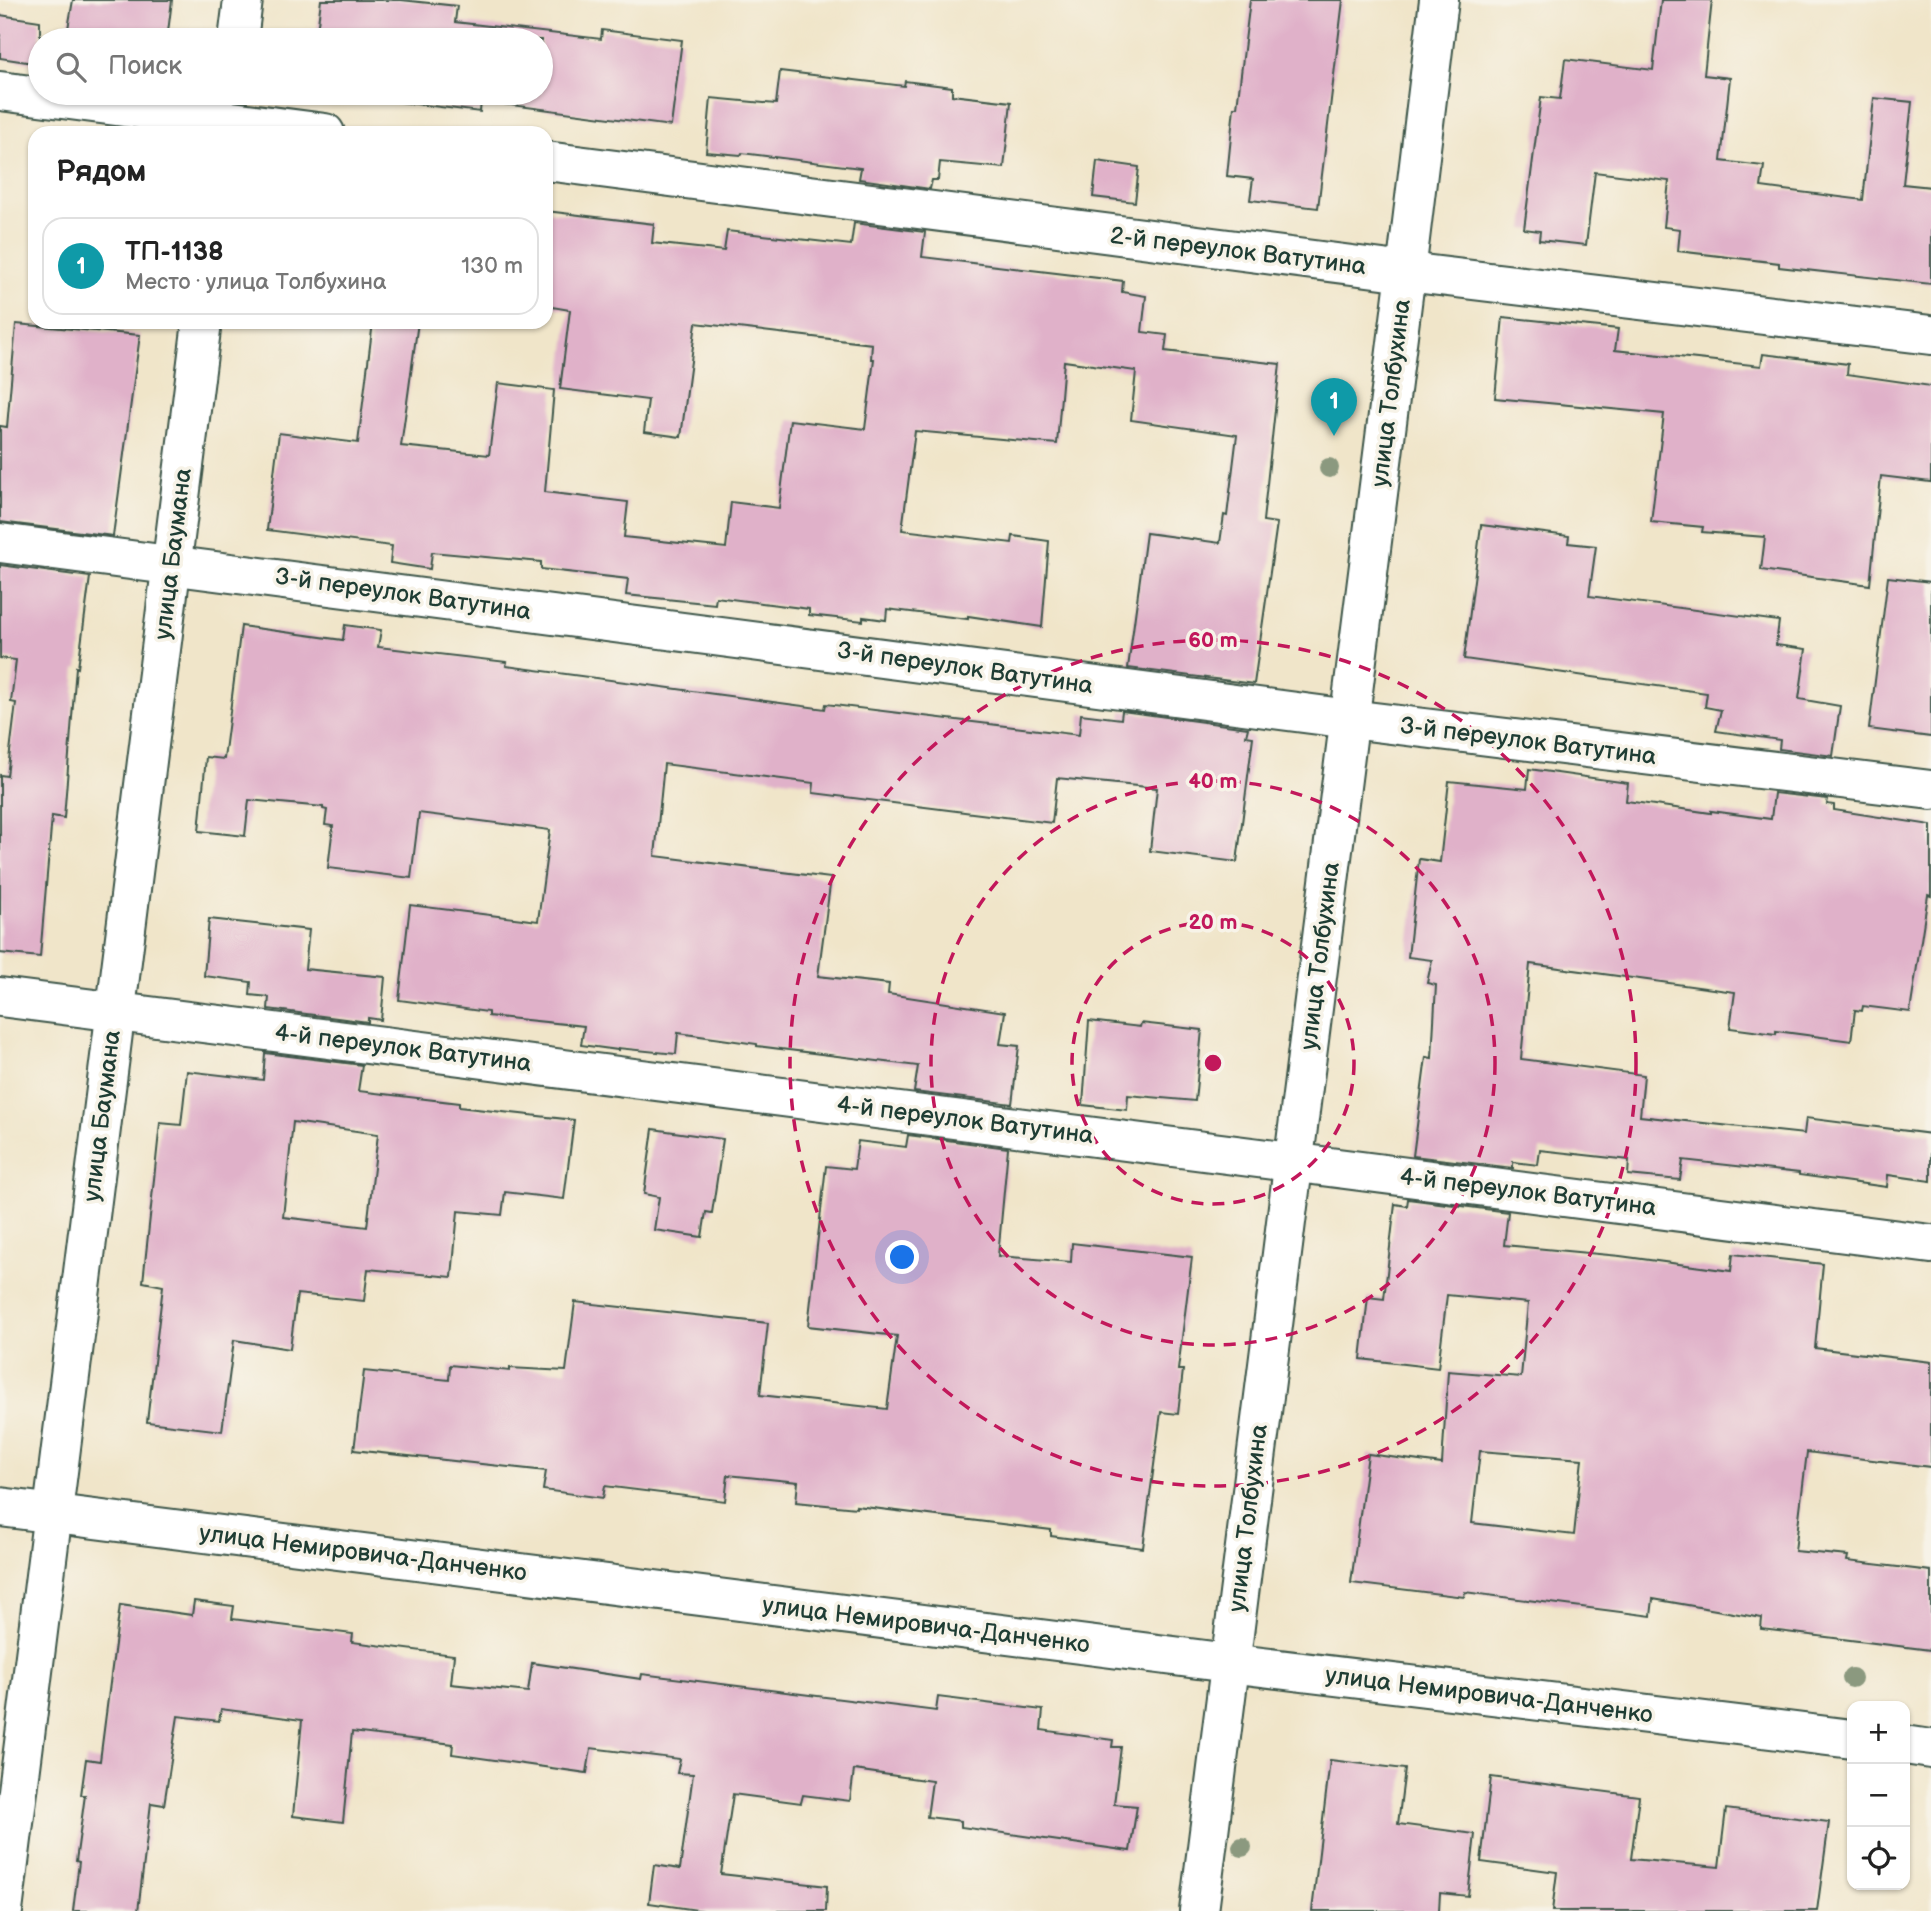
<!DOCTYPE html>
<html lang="ru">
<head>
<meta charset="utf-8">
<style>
  :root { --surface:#fff; --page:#f2f2f2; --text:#222; --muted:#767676; --line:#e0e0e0; --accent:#2563eb }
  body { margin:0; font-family:"Balsamiq Sans",sans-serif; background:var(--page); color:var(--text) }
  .controls { position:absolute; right:21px; bottom:21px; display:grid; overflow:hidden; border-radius:14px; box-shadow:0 2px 5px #0004 }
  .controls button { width:63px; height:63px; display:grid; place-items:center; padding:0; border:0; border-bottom:2px solid var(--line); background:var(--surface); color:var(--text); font:35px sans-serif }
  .you { position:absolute; left:903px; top:1258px; width:24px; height:24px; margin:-18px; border:5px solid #fff; border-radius:50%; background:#1a73e8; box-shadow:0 0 0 10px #1a73e833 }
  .badge { display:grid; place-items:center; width:46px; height:46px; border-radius:50%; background:var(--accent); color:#fff; font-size:23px; font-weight:700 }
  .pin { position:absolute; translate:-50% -58px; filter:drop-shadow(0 2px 4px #0008) }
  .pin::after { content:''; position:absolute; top:37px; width:24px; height:21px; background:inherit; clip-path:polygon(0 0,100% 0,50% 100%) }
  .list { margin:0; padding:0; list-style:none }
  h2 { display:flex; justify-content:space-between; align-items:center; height:91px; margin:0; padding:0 28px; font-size:30px }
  h2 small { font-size:23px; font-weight:400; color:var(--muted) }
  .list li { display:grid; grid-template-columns:46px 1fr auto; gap:21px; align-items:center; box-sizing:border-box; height:98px; margin:0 14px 14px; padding:0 14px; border:2px solid var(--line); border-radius:21px }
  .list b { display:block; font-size:26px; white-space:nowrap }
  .list p { margin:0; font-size:23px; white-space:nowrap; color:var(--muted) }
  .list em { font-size:23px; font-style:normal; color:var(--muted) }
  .icon { flex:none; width:38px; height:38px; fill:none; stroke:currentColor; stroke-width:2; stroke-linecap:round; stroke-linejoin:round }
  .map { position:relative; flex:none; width:1931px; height:1911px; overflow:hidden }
  .search { position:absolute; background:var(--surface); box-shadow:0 2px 5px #0004; left:28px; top:28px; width:525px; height:77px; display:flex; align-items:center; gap:18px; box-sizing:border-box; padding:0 24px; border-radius:38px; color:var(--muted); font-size:26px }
  .panel { position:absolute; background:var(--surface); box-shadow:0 2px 5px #0004; left:28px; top:126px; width:525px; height:203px; border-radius:21px }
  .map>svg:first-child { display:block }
  .building { fill:#e0b1c9; fill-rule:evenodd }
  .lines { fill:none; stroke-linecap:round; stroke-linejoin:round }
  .street-casing { stroke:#3e564a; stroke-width:42 }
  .street { stroke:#fff; stroke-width:38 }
  .tree { fill:#8b997f }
  .ring { fill:none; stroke:#c2185b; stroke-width:3.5; stroke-dasharray:12 9 }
  .labels { text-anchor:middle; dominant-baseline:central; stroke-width:7; stroke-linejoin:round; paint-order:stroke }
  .street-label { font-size:24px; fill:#1f3d34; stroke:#f7f3e8 }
  .centre { fill:#c2185b; stroke:#f7f3e8; stroke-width:3.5 }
  .ring-label { font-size:21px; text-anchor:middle; font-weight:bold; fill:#c2185b; stroke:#f7f3e8; stroke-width:7; stroke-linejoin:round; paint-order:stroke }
</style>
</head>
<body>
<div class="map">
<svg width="1931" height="1911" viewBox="0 0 1931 1911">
  <rect width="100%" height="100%" fill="#f7f3e8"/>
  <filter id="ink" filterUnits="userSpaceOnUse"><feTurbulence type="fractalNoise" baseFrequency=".0143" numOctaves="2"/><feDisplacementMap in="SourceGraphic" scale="14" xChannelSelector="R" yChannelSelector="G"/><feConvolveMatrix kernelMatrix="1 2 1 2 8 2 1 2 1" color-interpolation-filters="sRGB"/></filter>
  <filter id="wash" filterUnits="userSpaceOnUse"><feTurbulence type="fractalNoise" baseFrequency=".00686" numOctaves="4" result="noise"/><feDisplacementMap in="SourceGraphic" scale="28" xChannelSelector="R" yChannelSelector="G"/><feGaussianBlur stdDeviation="1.57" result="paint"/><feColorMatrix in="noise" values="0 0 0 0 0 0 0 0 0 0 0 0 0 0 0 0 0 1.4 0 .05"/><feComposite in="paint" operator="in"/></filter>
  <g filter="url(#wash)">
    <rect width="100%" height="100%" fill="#f0e5c9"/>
    <g id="blocks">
      <g class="building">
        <polygon points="73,0 172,0 167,40 66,40"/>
        <polygon points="321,0 401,0 457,6 455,22 601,39 602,30 682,40 671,126 481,101 480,112 327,93 541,93 541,40 316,40"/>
        <polygon points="1250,0 1343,0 1318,208 1250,200 1253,179 1227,176 1234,107 1237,107"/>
        <polygon points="1661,0 1712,0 1704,75 1730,78 1721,161 1764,166 1761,187 1863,200 1874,98 1912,102 1903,184 1931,187 1931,284 1779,267 1779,263 1678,251 1680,229 1664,227 1669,181 1595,172 1586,245 1539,240 1540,231 1524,229 1541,97 1560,99 1565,59 1653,70"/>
        <polygon points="0,15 40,21 40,64 0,58"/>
        <polygon points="780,71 904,86 905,81 952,87 952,95 1011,102 1004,168 940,162 938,180 932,180 930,189 859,179 861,168 742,153 741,155 706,152 711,98 776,104"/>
        <polygon points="1097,161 1139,167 1135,202 1093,197"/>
        <polygon points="546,211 654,224 652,243 724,251 727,231 851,245 854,223 925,232 922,257 1123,281 1122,292 1146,296 1142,332 1167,335 1165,351 1280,364 1263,521 1277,523 1254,684 1128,668 1146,533 1220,543 1224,515 1227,516 1237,435 1131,420 1136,371 1064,361 1057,444 915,431 902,530 1012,543 1013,536 1049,541 1042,627 968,616 968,619 887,609 886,620 863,617 863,621 809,615 809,609 716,597 715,604 626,595 628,579 541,569 541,562 432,552 430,569 390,563 392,546 267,530 279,433 358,443 373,322 418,322 401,446 489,455 498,383 554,390 545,492 628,502 624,537 726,548 731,502 779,508 790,420 865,429 874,359 871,359 872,344 696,323 681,437 644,432 648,400 560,389 570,310 546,306"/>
        <polygon points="1503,317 1618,329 1615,350 1761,366 1763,354 1848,364 1847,374 1931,386 1931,482 1881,476 1870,585 1761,570 1765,537 1702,532 1703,527 1651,522 1664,414 1495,398"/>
        <polygon points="16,324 140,335 113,536 0,522 0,426 7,427"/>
        <polygon points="1481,525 1569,536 1568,543 1596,546 1589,596 1779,621 1776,645 1806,649 1799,699 1840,706 1833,756 1779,749 1780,740 1716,731 1721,710 1705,707 1707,693 1464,659"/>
        <polygon points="0,565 90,577 78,668 76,667 64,818 52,816 40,957 0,953 0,775 7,776 16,703 11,702 16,660 0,658"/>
        <polygon points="1888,577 1931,582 1931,737 1869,729"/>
        <polygon points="345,625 381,630 378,647 507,662 506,666 825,709 826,704 1079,735 1081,714 1121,719 1122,711 1248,728 1246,736 1253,737 1237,862 1150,851 1157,788 1057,778 1052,823 813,793 814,783 664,764 655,856 831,878 818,976 889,984 888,994 1005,1012 1000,1044 1019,1046 1012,1104 914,1092 918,1066 757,1046 757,1044 678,1033 676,1054 618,1048 618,1050 581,1045 584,1026 488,1016 488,1012 399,1000 410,905 538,921 550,830 419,813 411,878 328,868 333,826 325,825 327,810 323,809 323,807 249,800 245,836 199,831 206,757 224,759 241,626 343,640"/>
        <polygon points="1529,769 1628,783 1626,801 1711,813 1711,811 1771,819 1774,793 1828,799 1827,804 1834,805 1834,810 1931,825 1931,896 1928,895 1910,1012 1863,1006 1862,1011 1855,1010 1851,1041 1776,1031 1776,1034 1730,1028 1735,992 1530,964 1521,1059 1644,1075 1640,1116 1804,1134 1806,1118 1931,1134 1931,1181 1888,1175 1887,1187 1799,1175 1799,1173 1683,1160 1680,1180 1628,1175 1629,1160 1540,1150 1538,1165 1513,1162 1513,1168 1413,1156 1426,1057 1432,1058 1436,985 1427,983 1432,960 1408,957 1419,859 1440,862 1449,781 1527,789"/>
        <polygon points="209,919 309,930 305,969 385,977 381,1020 368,1018 368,1022 268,1009 269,997 250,995 251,982 204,976"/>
        <polygon points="1089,1021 1140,1027 1141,1023 1202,1030 1195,1101 1128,1095 1127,1110 1083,1105"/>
        <path d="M265,1053l97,12 -4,26 101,12v4l115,13 -10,79 -59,-7 -3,23 -44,-4 -6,66 -84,-8 -4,32 -67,-7 -7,55 -56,-9 -12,91 -75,-9 16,-136 -20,-4 17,-159 21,2 6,-54 76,9zM293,1122l85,12 -11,93 -84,-10z"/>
        <polygon points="653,1129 723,1139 712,1213 706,1212 702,1237 654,1230 659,1197 644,1194"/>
        <polygon points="908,1135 1008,1148 998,1256 1071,1262 1072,1243 1192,1257 1178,1370 1183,1370 1178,1414 1161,1412 1143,1548 1051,1536 1051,1530 856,1506 856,1508 796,1502 798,1482 728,1475 725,1501 605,1486 603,1498 543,1490 546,1471 354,1450 364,1371 449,1380 450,1365 510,1371 510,1368 566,1371 575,1302 768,1323 760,1395 887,1409 897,1336 808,1326 826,1166 854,1169 858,1141 906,1147"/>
        <path d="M1408,1199l100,13 -4,33 116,11 111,15 2,-17 90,10 -8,84 116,14v105l-124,-15 -12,99 53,5 -1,5 84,10v79l-170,-21 1,-11 -109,-19 -2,17 -186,-24 -1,5 -113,-14 17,-129 74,10 6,-93 73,6 7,-74 -81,-8 -9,73 -77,-9 7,-62 16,2 11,-95 12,2zM1480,1451l102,8 -8,76 -102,-12z"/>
        <polygon points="194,1601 234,1606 232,1619 353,1634 352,1642 454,1655 451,1684 528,1692 532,1663 641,1679 642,1674 936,1711 938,1697 1043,1710 1041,1730 1113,1740 1112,1747 1121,1747 1114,1804 1137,1806 1130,1851 961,1827 961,1821 927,1817 932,1781 854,1770 850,1801 803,1795 801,1803 733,1794 721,1874 827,1886 826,1911 704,1911 649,1903 654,1865 680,1869 693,1774 677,1773 680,1759 591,1748 587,1773 452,1754 453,1744 352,1732 343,1822 293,1816 302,1720 221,1709 219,1721 178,1716 164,1805 151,1803 138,1911 73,1911 79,1862 76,1861 85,1795 81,1795 86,1759 100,1761 120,1605 192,1615"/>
        <polygon points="1330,1760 1405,1769 1398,1824 1475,1834 1468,1896 1440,1893 1439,1911 1312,1911"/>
        <polygon points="1491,1777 1639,1796 1631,1859 1719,1867 1726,1809 1829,1822 1817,1911 1552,1911 1557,1872 1481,1862"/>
      </g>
    </g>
  </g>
  <g filter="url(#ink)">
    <use href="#blocks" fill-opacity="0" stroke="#3e564a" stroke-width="2"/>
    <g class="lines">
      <g class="street-casing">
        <g id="street">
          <polyline points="238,40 243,0"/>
          <polyline points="0,91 325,133"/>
          <polyline points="546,161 1406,272 1931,335"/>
          <polyline points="0,543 1350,719 1931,790"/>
          <polyline points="0,997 1931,1244"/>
          <polyline points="0,1507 1229,1663 1852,1739"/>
          <polyline points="1905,1745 1931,1749"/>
          <polyline points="3,1911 202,322"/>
          <polyline points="1199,1911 1406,272 1439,0"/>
        </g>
      </g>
      <use href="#street" class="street"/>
    </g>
    <g class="tree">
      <circle cx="1329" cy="468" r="10"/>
      <circle cx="1852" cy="1678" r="10"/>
      <circle cx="1242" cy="1847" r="10"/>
    </g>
  </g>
  <g class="ring">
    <circle cx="1213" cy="1063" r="141"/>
    <circle cx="1213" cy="1063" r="282"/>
    <circle cx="1213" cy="1063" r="423"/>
  </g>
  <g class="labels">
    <g class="street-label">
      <text transform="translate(1238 251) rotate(7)">2-й переулок Ватутина</text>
      <text transform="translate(1391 393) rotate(-83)">улица Толбухина</text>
      <text transform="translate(173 554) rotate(-83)">улица Баумана</text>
      <text transform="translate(403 594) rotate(8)">3-й переулок Ватутина</text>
      <text transform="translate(965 668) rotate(8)">3-й переулок Ватутина</text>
      <text transform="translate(1528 741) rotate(7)">3-й переулок Ватутина</text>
      <text transform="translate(1320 956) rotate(-83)">улица Толбухина</text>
      <text transform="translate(403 1048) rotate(7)">4-й переулок Ватутина</text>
      <text transform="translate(102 1116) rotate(-83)">улица Баумана</text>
      <text transform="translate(965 1120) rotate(7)">4-й переулок Ватутина</text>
      <text transform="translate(1528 1192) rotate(7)">4-й переулок Ватутина</text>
      <text transform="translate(1248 1518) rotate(-83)">улица Толбухина</text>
      <text transform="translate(363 1553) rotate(7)">улица Немировича-Данченко</text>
      <text transform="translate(926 1625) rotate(7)">улица Немировича-Данченко</text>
      <text transform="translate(1489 1695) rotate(7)">улица Немировича-Данченко</text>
    </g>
  </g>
  <circle cx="1213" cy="1063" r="10" class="centre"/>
  <g class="ring-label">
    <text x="1213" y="647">60 m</text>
    <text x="1213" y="788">40 m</text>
    <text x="1213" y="929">20 m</text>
  </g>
</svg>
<div class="controls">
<button>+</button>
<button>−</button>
<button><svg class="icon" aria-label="locate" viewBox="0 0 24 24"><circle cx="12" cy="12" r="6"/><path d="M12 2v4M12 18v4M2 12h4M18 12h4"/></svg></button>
</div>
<div class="you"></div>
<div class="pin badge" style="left:1334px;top:436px;background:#0f9aa8">1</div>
<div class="search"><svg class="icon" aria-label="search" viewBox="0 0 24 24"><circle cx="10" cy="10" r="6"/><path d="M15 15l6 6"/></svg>Поиск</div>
<section class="panel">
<h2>Рядом<small></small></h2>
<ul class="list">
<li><span class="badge" style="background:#0f9aa8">1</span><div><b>ТП-1138</b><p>Место · улица Толбухина</p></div><em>130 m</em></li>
</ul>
</section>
</div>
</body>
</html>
